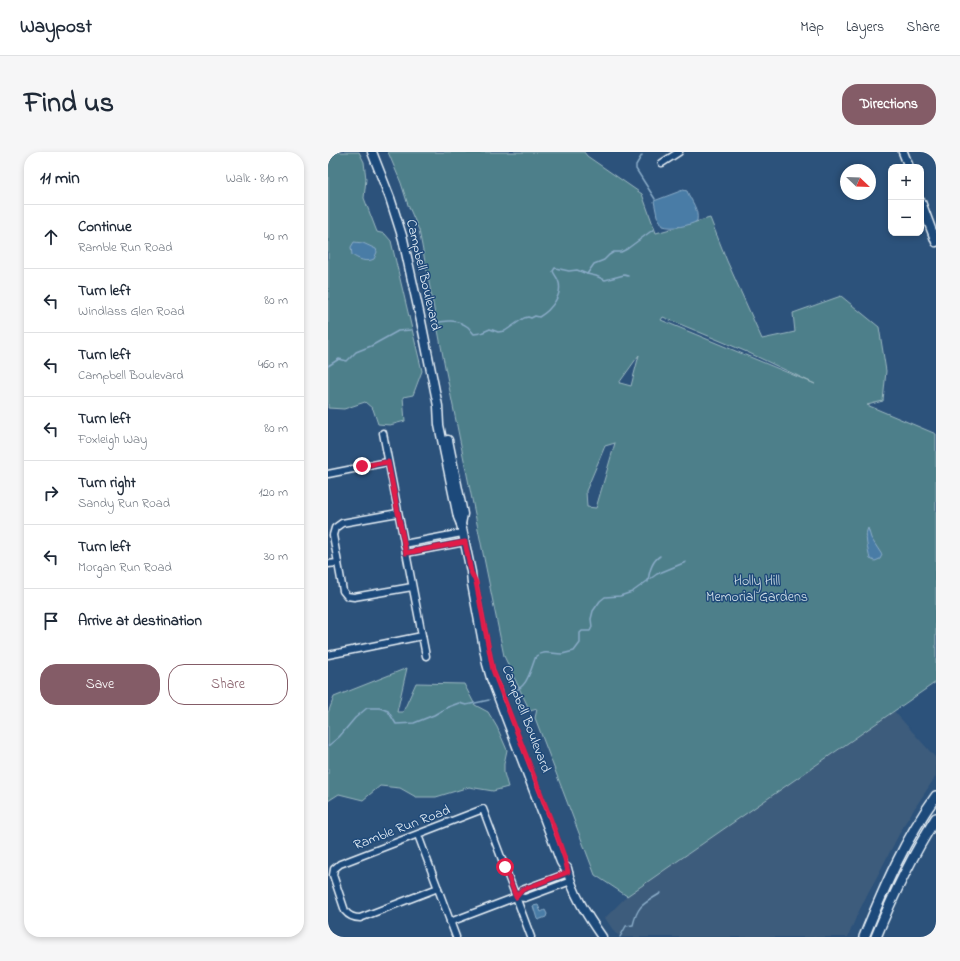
<!DOCTYPE html>
<html lang="en">
<head>
<meta charset="utf-8">
<style>
  :root { --surface:#fff; --page:#f6f6f7; --text:#1f2937; --muted:#747a83; --line:#e0e1e3; --accent:#845c67 }
  body { margin:0; font-family:"Indie Flower",sans-serif; background:var(--page); color:var(--text) }
  .controls { position:absolute; right:12px; top:12px; display:grid; overflow:hidden; border-radius:8px; box-shadow:0 2px 6px #0003 }
  .controls button { width:36px; height:36px; display:grid; place-items:center; padding:0; border:0; border-bottom:1px solid var(--line); background:var(--surface); color:var(--text); font:20px sans-serif }
  .compass { position:absolute; left:512px; top:12px; width:36px; height:36px; border-radius:50%; background:var(--surface); box-shadow:0 2px 6px #0003; rotate:113deg }
  .stop { position:absolute; width:12px; height:12px; margin:-9px; border:3px solid #e11d48; border-radius:50%; background:#fff }
  .stop.end { background:#e11d48; border-color:#fff; box-shadow:0 1px 4px #0008 }
  .list { margin:0; padding:0; list-style:none }
  h2 { display:flex; justify-content:space-between; align-items:center; height:52px; margin:0; padding:0 16px; font-size:17px }
  h2 small { font-size:13px; font-weight:400; color:var(--muted) }
  .list li { display:grid; grid-template-columns:26px 1fr auto; gap:12px; align-items:center; box-sizing:border-box; height:64px; padding:0 16px; border-top:1px solid var(--line) }
  .list b { display:block; font-size:15px; white-space:nowrap }
  .list p { margin:0; font-size:13px; white-space:nowrap; color:var(--muted) }
  .list em { font-size:13px; font-style:normal; color:var(--muted) }
  .actions { display:flex; gap:8px; padding:12px 16px }
  .actions a { flex:1; padding:9px 0; border:1px solid var(--accent); border-radius:16px; text-align:center; font-size:14px; color:var(--accent) }
  .actions .main { background:var(--accent); color:#fff }
  .icon { flex:none; width:22px; height:22px; fill:none; stroke:currentColor; stroke-width:2; stroke-linecap:round; stroke-linejoin:round }
  .map { position:relative; flex:none; width:608px; height:785px; overflow:hidden; border-radius:16px }
  header { display:flex; align-items:center; gap:24px; box-sizing:border-box; height:56px; padding:0 20px; background:var(--surface); border-bottom:1px solid var(--line) }
  header strong { font-size:19px }
  nav { display:flex; gap:22px; margin-inline-start:auto; font-size:14px }
  .intro { display:flex; align-items:center; justify-content:space-between; box-sizing:border-box; height:96px; padding:0 24px }
  h1 { margin:0; font-size:28px }
  .button { padding:10px 18px; border-radius:16px; background:var(--accent); color:#fff; font-size:14px; font-weight:700 }
  main { display:flex; gap:24px; padding:0 24px }
  aside { flex:1; background:var(--surface); border-radius:16px; box-shadow:0 2px 6px #0003 }
  .map>svg:first-child { display:block }
  .built { fill:#3c5b7c }
  .green { fill:#4e7f8a; stroke:#9bb8c1; fill-rule:evenodd }
  .water { fill:#497ca6; stroke:#89abc7 }
  .lines { fill:none; stroke-linecap:round; stroke-linejoin:round }
  .stream { stroke:#89abc7; stroke-width:1.5 }
  .street-casing { stroke:#e8f1f8; stroke-width:9 }
  .secondary-casing { stroke:#e8f1f8; stroke-width:11 }
  .primary-casing { stroke:#e8f1f8; stroke-width:12 }
  .street { stroke:#1f4a7a; stroke-width:6 }
  .secondary { stroke:#1f4a7a; stroke-width:8 }
  .primary { stroke:#1f4a7a; stroke-width:9 }
  .route { stroke:#e11d48; stroke-width:5 }
  .labels { text-anchor:middle; dominant-baseline:central; stroke-width:3; stroke-linejoin:round; paint-order:stroke }
  .street-label { font-size:14px; fill:#e8f1f8; stroke:#1f4a7a }
  .park-label { font-size:14px; fill:#d1e0e8; stroke:#1f4a7a }
</style>
</head>
<body>
<header>
<strong>Waypost</strong>
<nav><a>Map</a><a>Layers</a><a>Share</a></nav>
</header>
<div class="intro"><h1>Find us</h1><a class="button">Directions</a></div>
<main>
<aside>
<h2>11 min<small>Walk · 810 m</small></h2>
<ul class="list">
<li><svg class="icon" aria-label="ahead" viewBox="0 0 24 24"><path d="M12 20V5M6 11l6-6 6 6"/></svg><div><b>Continue</b><p>Ramble Run Road</p></div><em>40 m</em></li>
<li><svg class="icon" aria-label="left" viewBox="0 0 24 24"><path d="M17 20v-9H6M10 6l-5 5 5 5"/></svg><div><b>Turn left</b><p>Windlass Glen Road</p></div><em>80 m</em></li>
<li><svg class="icon" aria-label="left" viewBox="0 0 24 24"><path d="M17 20v-9H6M10 6l-5 5 5 5"/></svg><div><b>Turn left</b><p>Campbell Boulevard</p></div><em>460 m</em></li>
<li><svg class="icon" aria-label="left" viewBox="0 0 24 24"><path d="M17 20v-9H6M10 6l-5 5 5 5"/></svg><div><b>Turn left</b><p>Foxleigh Way</p></div><em>80 m</em></li>
<li><svg class="icon" aria-label="right" viewBox="0 0 24 24"><path d="M7 20v-9h11M14 6l5 5-5 5"/></svg><div><b>Turn right</b><p>Sandy Run Road</p></div><em>120 m</em></li>
<li><svg class="icon" aria-label="left" viewBox="0 0 24 24"><path d="M17 20v-9H6M10 6l-5 5 5 5"/></svg><div><b>Turn left</b><p>Morgan Run Road</p></div><em>30 m</em></li>
<li><svg class="icon" aria-label="arrive" viewBox="0 0 24 24"><path d="M6 21V4h12l-3 4 3 4H6"/></svg><div><b>Arrive at destination</b></div></li>
</ul>
<div class="actions"><a class="main">Save</a><a>Share</a></div>
</aside>
<div class="map">
<svg width="608" height="785" viewBox="0 0 608 785">
  <rect width="100%" height="100%" fill="#2c527b"/>
  <filter id="ink" filterUnits="userSpaceOnUse"><feTurbulence type="fractalNoise" baseFrequency=".025" numOctaves="2"/><feDisplacementMap in="SourceGraphic" scale="8" xChannelSelector="R" yChannelSelector="G"/><feConvolveMatrix kernelMatrix="1 2 1 2 8 2 1 2 1" color-interpolation-filters="sRGB"/></filter>
  <g filter="url(#ink)">
    <polygon class="built" points="566,559 608,606 608,624 577,671 529,763 520,785 293,785 287,781 277,766 299,744"/>
    <g class="green">
      <polygon points="0,0 31,0 36,10 38,27 36,46 49,80 57,82 63,89 94,219 85,243 75,245 77,269 62,273 50,272 45,257 37,250 16,257 0,256"/>
      <path d="M60,0h196l3,4 55,38 14,39 54,-15 17,43 35,78 33,-7 -2,-19 48,-17 38,31 7,44 -3,30 -16,4 69,29v248l-309,214 -32,-21 -60,-157 2,-9 -7,2 -26,-55 -59,-289 -26,-137 -11,-25 -7,-22zM335,165l84,35 68,32 -154,-64zM311,203l-8,31 -11,-3h-1zM287,291l-19,65 -9,-1 -1,-16 19,-45z"/>
      <polygon points="79,516 69,560 75,560 88,531 136,532 147,553 160,560 169,575 179,598 176,612 176,621 180,635 165,639 141,635 108,645 88,645 72,636 52,634 35,648 11,642 0,649 0,561 6,545"/>
    </g>
    <g class="water">
      <path d="M355,38l4,1c4,10 12,18 10,30 -8,5 -25,8 -34,5l-6,-10 -3,-15z"/>
      <path d="M26,90l9,1 13,6 1,3 -3,7c-8,4 -16,0 -22,-4l-1,-8z"/>
      <path d="M540,376l3,10 11,17 -2,4 -5,2 -5,-2c-2,-8 -6,-24 -2,-31z"/>
      <polygon points="210,753 213,760 217,758 219,762 218,765 210,768 209,767 205,754"/>
    </g>
    <g class="lines">
      <g class="stream">
        <polyline points="314,3 308,13 308,17 327,47"/>
        <polyline points="259,122 266,112 276,108 281,103 286,100 293,100 299,97 326,77"/>
        <path d="M105,172c11,-4 25,-5 35,3 2,2 4,5 6,7l7,-1 9,-4 8,3 7,-1 19,-13 4,-1 3,1 4,-2 4,1c12,-7 25,-23 19,-37 -2,-4 -4,-6 -5,-9l2,-3 14,3 8,-1 10,4 9,2 9,4 19,-5 4,1"/>
        <polyline points="0,214 11,207 19,209 28,200 43,194 70,179 83,178"/>
        <path d="M320,430c1,-10 4,-21 12,-26"/>
        <path d="M183,540c17,-4 19,-21 25,-36 9,-6 16,-2 26,-2 4,-1 8,-2 12,-3l6,-8v-10l2,-2h8l2,-4 -1,-8 2,-8 7,-10 5,-4 15,-1 12,-4 25,-18 29,-12"/>
        <polyline points="0,594 11,585 27,566 39,556 52,556 60,559 68,572 86,571 106,563 120,555 131,551 138,553 161,548"/>
        <path d="M292,785l6,-11 7,-1c5,-21 11,-21 28,-32"/>
      </g>
      <g class="street-casing">
        <g id="street">
          <polyline points="334,11 351,0"/>
          <polyline points="55,281 98,504"/>
          <polyline points="0,322 60,310"/>
          <polyline points="70,361 14,371 7,376 5,383 15,439 19,444 26,445 84,435"/>
          <polyline points="76,392 134,381"/>
          <polyline points="78,401 137,390"/>
          <polyline points="0,412 10,411"/>
          <polyline points="0,503 94,484"/>
          <polyline points="90,683 128,785"/>
          <path d="M110,736l-78,30c-7,0 -11,-2 -15,-7l-12,-36 1,-6 6,-5 143,-55 48,128"/>
          <polyline points="188,745 194,738 240,721"/>
          <polyline points="122,770 188,745 197,746 243,729"/>
        </g>
      </g>
      <g class="secondary-casing">
        <g id="secondary">
          <polyline points="44,0 62,46 75,87 93,169 110,254 111,273 130,365 133,372 143,420 144,432 159,512 163,526 233,710 240,721"/>
          <polyline points="575,0 581,15"/>
          <polyline points="593,50 608,90"/>
          <polyline points="120,288 135,362 133,372"/>
          <path d="M239,716c5,25 21,49 35,69"/>
        </g>
      </g>
      <g class="primary-casing">
        <g id="primary">
          <path d="M536,785c20,-49 41,-98 72,-141"/>
          <path d="M548,785c17,-42 36,-81 60,-119"/>
        </g>
      </g>
      <use href="#street" class="street"/>
      <use href="#secondary" class="secondary"/>
      <use href="#primary" class="primary"/>
    </g>
  </g>
  <g class="lines" filter="url(#ink)">
    <polyline class="route" points="34,314 60,310 78,401 137,390 143,420 148,430 165,518 229,684 237,707 240,720 194,738 188,745 177,715"/>
  </g>
  <g class="labels">
    <g class="street-label">
      <text transform="translate(95 123) rotate(77)">Campbell Boulevard</text>
      <text transform="translate(198 567) rotate(69)">Campbell Boulevard</text>
      <text transform="translate(74 676) rotate(-21)">Ramble Run Road</text>
    </g>
    <g class="park-label">
      <text x="429" y="429">Holly Hill<tspan x="429" dy="16">Memorial Gardens</tspan></text>
    </g>
  </g>
</svg>
<div class="controls">
<button>+</button>
<button>−</button>
</div>
<svg class="compass" viewBox="-18 -18 36 36"><path d="M0-13l5 13h-10z" fill="#e53935"/><path d="M0 13l5-13h-10z" fill="#747a83"/></svg>
<div class="stop" style="left:177px;top:715px"></div>
<div class="stop end" style="left:34px;top:314px"></div>
</div>
</main>
</body>
</html>
